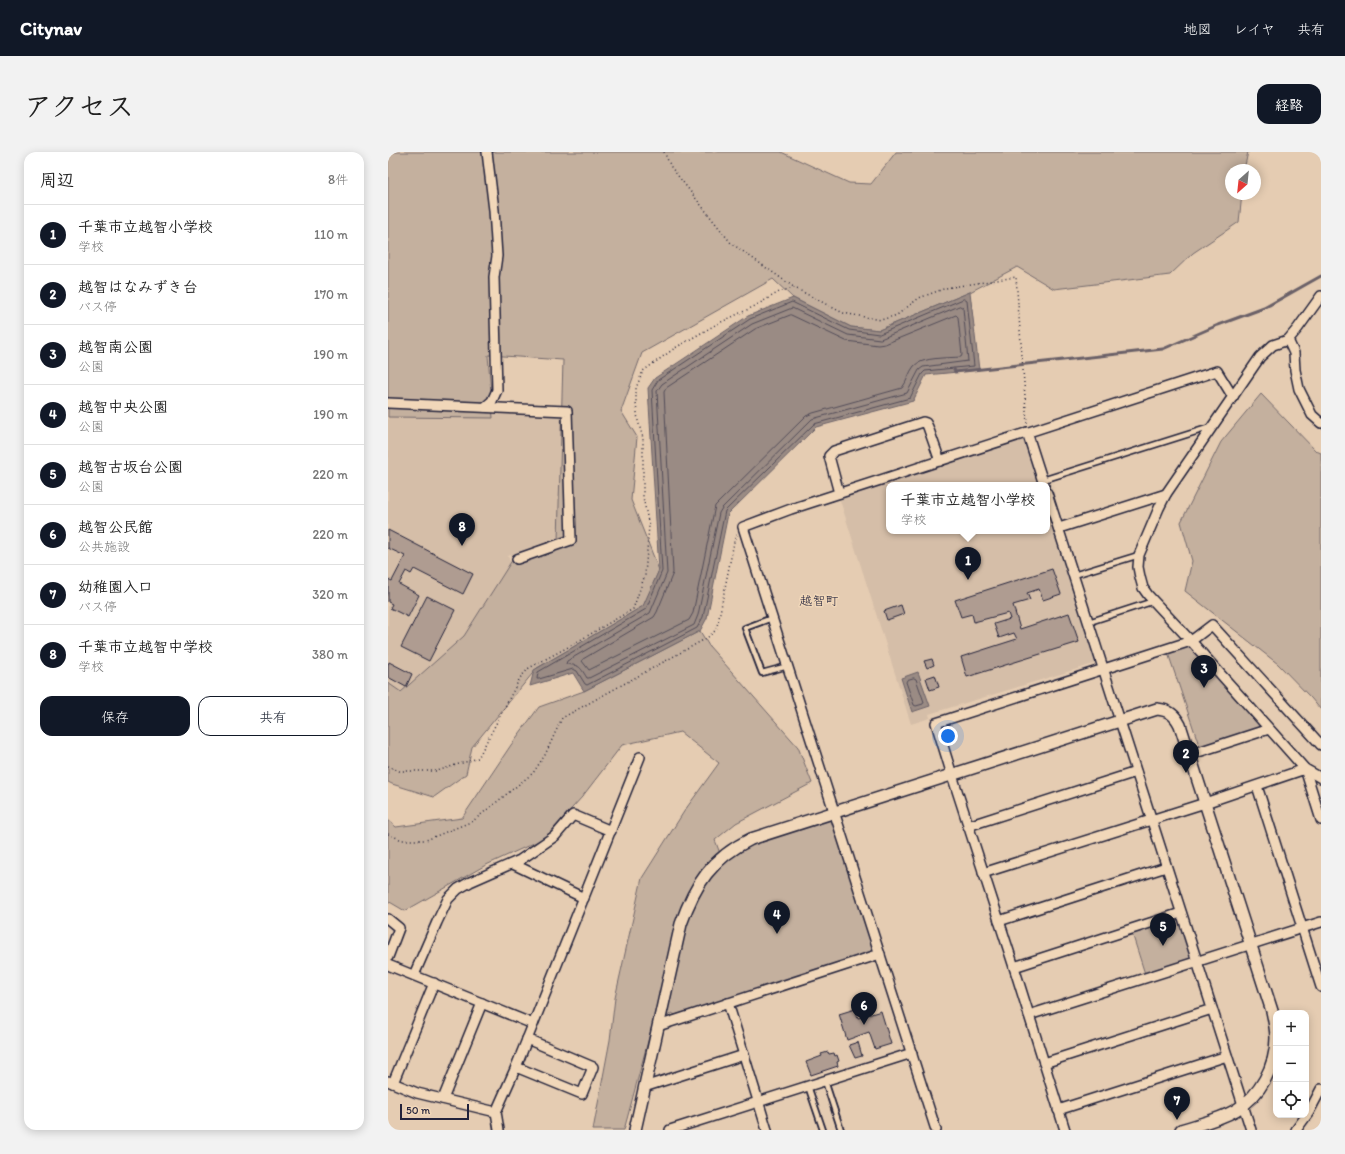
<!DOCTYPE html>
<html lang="ja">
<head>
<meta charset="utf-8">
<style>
  :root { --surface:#fff; --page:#f2f2f2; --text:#222; --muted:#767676; --line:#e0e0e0; --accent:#111827 }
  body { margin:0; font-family:Itim,"Klee One",sans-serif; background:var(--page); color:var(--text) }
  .controls { position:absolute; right:12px; bottom:12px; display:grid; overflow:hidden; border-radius:8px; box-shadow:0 2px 10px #0003 }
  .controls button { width:36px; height:36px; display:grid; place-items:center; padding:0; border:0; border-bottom:1px solid var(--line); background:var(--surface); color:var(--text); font:20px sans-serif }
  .compass { position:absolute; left:837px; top:12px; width:36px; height:36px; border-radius:50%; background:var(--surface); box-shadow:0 2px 10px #0003; rotate:207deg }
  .scale { position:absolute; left:12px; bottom:10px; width:69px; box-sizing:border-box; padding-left:4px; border:2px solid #22223b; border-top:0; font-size:11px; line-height:14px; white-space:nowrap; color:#22223b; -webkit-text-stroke:3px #f1d7b9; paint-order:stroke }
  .you { position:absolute; left:560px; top:584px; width:14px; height:14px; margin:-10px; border:3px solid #fff; border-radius:50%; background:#1a73e8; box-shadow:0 0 0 6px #1a73e833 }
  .badge { display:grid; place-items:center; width:26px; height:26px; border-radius:50%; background:var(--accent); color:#fff; font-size:13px; font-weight:700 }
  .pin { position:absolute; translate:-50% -33px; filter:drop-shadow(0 1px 2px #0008) }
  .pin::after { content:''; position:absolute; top:21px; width:14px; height:12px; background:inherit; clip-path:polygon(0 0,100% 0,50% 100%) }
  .popup { position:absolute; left:498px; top:330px; width:164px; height:52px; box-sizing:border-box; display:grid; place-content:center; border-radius:8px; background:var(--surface); filter:drop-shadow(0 1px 3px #0005); font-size:13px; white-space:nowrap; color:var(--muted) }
  .popup b { font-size:15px; color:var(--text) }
  .popup::after { content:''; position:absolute; left:50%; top:100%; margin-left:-8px; border:8px solid transparent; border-top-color:var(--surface) }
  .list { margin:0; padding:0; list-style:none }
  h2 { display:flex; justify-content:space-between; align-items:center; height:52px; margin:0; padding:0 16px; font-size:17px }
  h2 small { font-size:13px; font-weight:400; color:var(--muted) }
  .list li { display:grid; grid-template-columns:26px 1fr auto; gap:12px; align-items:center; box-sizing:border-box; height:60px; padding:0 16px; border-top:1px solid var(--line) }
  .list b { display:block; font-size:15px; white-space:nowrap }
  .list p { margin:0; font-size:13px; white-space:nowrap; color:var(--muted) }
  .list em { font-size:13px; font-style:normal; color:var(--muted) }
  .actions { display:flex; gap:8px; padding:12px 16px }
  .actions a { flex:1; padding:9px 0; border:1px solid var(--accent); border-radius:12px; text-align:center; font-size:14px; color:var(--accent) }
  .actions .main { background:var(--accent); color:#fff }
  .icon { flex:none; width:22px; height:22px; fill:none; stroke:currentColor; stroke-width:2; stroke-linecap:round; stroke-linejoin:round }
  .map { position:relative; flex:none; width:933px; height:978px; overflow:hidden; border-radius:12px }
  header { display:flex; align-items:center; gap:24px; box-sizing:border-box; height:56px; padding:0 20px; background:var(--accent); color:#fff }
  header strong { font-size:19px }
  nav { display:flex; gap:22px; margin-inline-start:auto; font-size:14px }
  .intro { display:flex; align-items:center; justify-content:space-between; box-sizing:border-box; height:96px; padding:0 24px }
  h1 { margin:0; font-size:28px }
  .button { padding:10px 18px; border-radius:12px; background:var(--accent); color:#fff; font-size:14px; font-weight:700 }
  main { display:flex; gap:24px; padding:0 24px }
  aside { flex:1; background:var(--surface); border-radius:12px; box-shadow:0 2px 10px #0003 }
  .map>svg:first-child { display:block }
  .built { fill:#d5bea8 }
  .green { fill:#c4b09e; stroke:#73696c }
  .water { fill:#9a8b84; stroke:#6a6167 }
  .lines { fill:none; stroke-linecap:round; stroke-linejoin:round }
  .shore { stroke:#524c58; stroke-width:1 }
  .stream { stroke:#6a6167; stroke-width:3 }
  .building { fill:#af9c91; stroke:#22223b }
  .service-casing { stroke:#22223b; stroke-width:8 }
  .minor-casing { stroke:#22223b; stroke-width:12 }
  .tertiary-casing { stroke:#22223b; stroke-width:14 }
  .path { stroke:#22223b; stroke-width:1.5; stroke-dasharray:1 3; stroke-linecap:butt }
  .service { stroke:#f1d7b9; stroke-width:4.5 }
  .minor { stroke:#f1d7b9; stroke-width:9 }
  .tertiary { stroke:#f1d7b9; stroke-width:11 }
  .labels { text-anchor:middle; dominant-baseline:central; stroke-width:3; stroke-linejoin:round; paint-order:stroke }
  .neighbourhood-label { font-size:13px; fill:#22223b; stroke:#f1d7b9 }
</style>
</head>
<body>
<header>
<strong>Citynav</strong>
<nav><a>地図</a><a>レイヤ</a><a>共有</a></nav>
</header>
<div class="intro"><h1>アクセス</h1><a class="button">経路</a></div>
<main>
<aside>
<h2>周辺<small>8件</small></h2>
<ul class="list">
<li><span class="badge">1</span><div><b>千葉市立越智小学校</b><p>学校</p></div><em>110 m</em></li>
<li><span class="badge">2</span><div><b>越智はなみずき台</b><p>バス停</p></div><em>170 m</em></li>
<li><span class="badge">3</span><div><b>越智南公園</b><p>公園</p></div><em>190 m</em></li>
<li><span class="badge">4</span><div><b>越智中央公園</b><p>公園</p></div><em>190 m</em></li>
<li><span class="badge">5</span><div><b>越智古坂台公園</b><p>公園</p></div><em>220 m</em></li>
<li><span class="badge">6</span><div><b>越智公民館</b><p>公共施設</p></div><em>220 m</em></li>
<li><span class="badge">7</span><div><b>幼稚園入口</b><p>バス停</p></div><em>320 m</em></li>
<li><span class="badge">8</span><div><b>千葉市立越智中学校</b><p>学校</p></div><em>380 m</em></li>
</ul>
<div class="actions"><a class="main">保存</a><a>共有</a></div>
</aside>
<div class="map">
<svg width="933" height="978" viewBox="0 0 933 978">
  <rect width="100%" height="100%" fill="#e5ccb2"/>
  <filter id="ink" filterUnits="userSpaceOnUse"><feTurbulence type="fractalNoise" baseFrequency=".025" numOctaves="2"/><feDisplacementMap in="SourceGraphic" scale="8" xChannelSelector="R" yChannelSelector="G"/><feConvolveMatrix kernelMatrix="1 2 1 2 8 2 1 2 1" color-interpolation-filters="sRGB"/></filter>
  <g filter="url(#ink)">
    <g class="built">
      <polygon points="0,259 15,261 170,262 173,265 178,380 177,384 120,404 137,449 17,547 0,535"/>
      <polygon points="635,286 639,288 653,333 501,333 501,379 659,379 659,351 709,511 541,562 542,566 523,572 451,345"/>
    </g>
    <g class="green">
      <polygon points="0,0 393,0 461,31 483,32 508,0 860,0 856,18 843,18 843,42 854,42 851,70 805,101 782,123 666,137 629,115 582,140 491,178 463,175 405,146 385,127 254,201 233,259 249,285 243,348 271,418 256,454 149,516 84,595 78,622 46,645 4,632 0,630 0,531 13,540 76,484 128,402 170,389 175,208 100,203 105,266 0,265"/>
      <polygon points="873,242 928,299 933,301 933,558 923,546 890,512 797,439 804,409 793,370 833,290"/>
      <polygon points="312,479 321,494 410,595 424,631 348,671 327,688 336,712 343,706 366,691 445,665 487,802 287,863 284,861 264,874 236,978 205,978 222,888 227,846 254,726 297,658 331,611 292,580 234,593 194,645 157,686 96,714 17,759 0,749 0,668 8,675 74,666 123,593 151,555 196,539"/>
      <polygon points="799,495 805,496 873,571 870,576 812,596 780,501"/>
      <polygon points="793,767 806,806 757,822 744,781"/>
    </g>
    <g class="water">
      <polygon points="582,140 591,218 538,223 525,249 428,275 340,362 319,466 312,479 196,539 185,521 142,534 146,518 255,454 271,418 260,236 267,226 360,164 405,146 463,175 491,178"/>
      <polygon points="530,520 542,554 524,560 513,526"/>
    </g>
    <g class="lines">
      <g class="shore">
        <polygon points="576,147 579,149 586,214 537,219 534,222 522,246 426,272 337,359 315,465 309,476 199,533 197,532 189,519 185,517 151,527 149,527 150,520 258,457 274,419 264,238 270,228 362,167 404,150 461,178 491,182"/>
        <path d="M572,154l3,2 5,53 -45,6 -4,3 -12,23 -95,26 -90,89 -3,5 -21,102 -4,10 -105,53h-2c-8,-13 -7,-12 -21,-14l1,-3 83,-48 17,-40 -10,-182 5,-7 90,-60 40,-16 56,27 32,4z"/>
        <path d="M403,163l55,26 32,4 7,-1 71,-29 2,2 4,38 -1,2c-12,1 -39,0 -47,9 -5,6 -7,16 -12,22l-89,25 -7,3 -91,90 -22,107 -4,7 -100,50 -7,-9 1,-2 71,-42 3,-5 16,-39 -9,-181 2,-4 89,-59z"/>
        <polygon points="526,526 528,527 536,550 535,552 528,554 526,553 518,530 519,528"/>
      </g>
      <polyline class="stream" points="566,217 567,220 775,197 830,173 876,156 933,124"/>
    </g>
    <g class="building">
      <polygon points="0,378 85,422 75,442 26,417 23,422 18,419 11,432 31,443 20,465 2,456 4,452 0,450 0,427 4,429 17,404 0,396"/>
      <polygon points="664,417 673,442 655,448 651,437 639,441 642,448 625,453 632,477 681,461 691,490 579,525 573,505 629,487 626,481 611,486 606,472 622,467 620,461 586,470 584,462 573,465 567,448"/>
      <polygon points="39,444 67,458 41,509 13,495"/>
      <polygon points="513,453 516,462 499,468 496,459"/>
      <polygon points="544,507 546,513 539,516 536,509"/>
      <polygon points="1,510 24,522 18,535 0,525 0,513"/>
      <polygon points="547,523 551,535 542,538 538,526"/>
      <polygon points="467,857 470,866 493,859 503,892 487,897 481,880 459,888 451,862"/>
      <polygon points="470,890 474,904 467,906 461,893"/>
      <polygon points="440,900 441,902 446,901 447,904 449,903 451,909 449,910 450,914 423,923 418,910 434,904 433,902"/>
    </g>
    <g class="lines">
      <g class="service-casing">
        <g id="service">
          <polyline points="655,328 823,275"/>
          <polyline points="686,423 751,403"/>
          <polyline points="384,466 357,476 374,521 400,514"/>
          <polyline points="701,470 766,449"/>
          <polyline points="437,929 453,978"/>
          <polyline points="420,934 435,978"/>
        </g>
      </g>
      <g class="minor-casing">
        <g id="minor">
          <polyline points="933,144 910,176 900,188 885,193 872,205 778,342 771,356 751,403 750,415 752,425 755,436 760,443 803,489 917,617 933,626"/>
          <polyline points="900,188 906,201 907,218 911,237 924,263 933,271"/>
          <polyline points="0,251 179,259 183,388 129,407"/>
          <polyline points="97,255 104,249 109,238 106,125 109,104 106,58 99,0"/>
          <polyline points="639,280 656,333"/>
          <polyline points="451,341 441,304 446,299 535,270 538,271 540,275 552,309"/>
          <polyline points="659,341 863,978"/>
          <polyline points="671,376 778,342"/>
          <polyline points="801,603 881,577"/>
          <polyline points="869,634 933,835"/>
          <polyline points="580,674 748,620"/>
          <polyline points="125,712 196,746"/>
          <polyline points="595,721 817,651 917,617 933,668"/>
          <polyline points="0,767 11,776 0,805"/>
          <polyline points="611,769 778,715"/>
          <polyline points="0,813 145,872"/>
          <polyline points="626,815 793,761"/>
          <polyline points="26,823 49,770 60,747 70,737 82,730 132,708 167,684 185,663 223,679"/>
          <polyline points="340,851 379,978"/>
          <polyline points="641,863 933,770"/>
          <polyline points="270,874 492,802"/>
          <polyline points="656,911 824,857"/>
          <polyline points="128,915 194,942 205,915 139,887"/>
          <polyline points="0,929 29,941 108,960"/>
          <polyline points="5,931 46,831"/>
          <polyline points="256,935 356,903"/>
          <polyline points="55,947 94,851"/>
          <polyline points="670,958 839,904"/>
          <polyline points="111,978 108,960 128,915 252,605"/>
          <polyline points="282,978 524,901"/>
          <polyline points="548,978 355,375 403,357 829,219 845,245"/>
          <polyline points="677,978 626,815 564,623 548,571 803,489 824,473 933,593"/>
          <polyline points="908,978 921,960 933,937"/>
        </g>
      </g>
      <g class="tertiary-casing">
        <path id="tertiary" d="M247,978l46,-206c14,-40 31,-66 70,-85l406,-130c12,1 18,6 23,16l92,286c2,9 4,18 4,27 0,28 -16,58 -40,72 -17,10 -37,14 -55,20"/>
      </g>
      <g class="path">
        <polyline points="276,0 283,15 343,91 407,136"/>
        <polyline points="0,614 11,619 49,619 90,606 132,526 141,516 182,494 245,457 257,423 261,374 255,345 255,286 250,269 248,252 248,236 255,219 287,196 327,173 367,154 393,139 407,136 455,161 493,168 509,163 531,146 558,136 628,125 639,271"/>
        <polyline points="0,682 14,688 38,688 85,669 145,621 157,603 174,566 319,486 328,478 331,466 347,385 349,383"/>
      </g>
      <use href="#service" class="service"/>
      <use href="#minor" class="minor"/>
      <use href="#tertiary" class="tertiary"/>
    </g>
  </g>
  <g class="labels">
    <g class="neighbourhood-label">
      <text x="431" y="448">越智町</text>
    </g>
  </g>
</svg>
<div class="controls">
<button>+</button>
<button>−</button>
<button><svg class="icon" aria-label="locate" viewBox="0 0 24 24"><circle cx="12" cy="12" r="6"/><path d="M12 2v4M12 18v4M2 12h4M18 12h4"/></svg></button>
</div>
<svg class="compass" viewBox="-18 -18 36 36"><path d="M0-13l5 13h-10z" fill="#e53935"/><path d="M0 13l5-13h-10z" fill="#767676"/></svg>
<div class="scale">50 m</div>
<div class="you"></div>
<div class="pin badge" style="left:580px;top:428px">1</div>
<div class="popup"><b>千葉市立越智小学校</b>学校</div>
<div class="pin badge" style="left:798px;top:621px">2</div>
<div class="pin badge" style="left:816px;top:536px">3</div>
<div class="pin badge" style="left:389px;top:782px">4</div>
<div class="pin badge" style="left:775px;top:794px">5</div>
<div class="pin badge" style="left:476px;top:873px">6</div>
<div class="pin badge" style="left:789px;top:968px">7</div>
<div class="pin badge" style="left:74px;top:394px">8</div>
</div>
</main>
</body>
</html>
